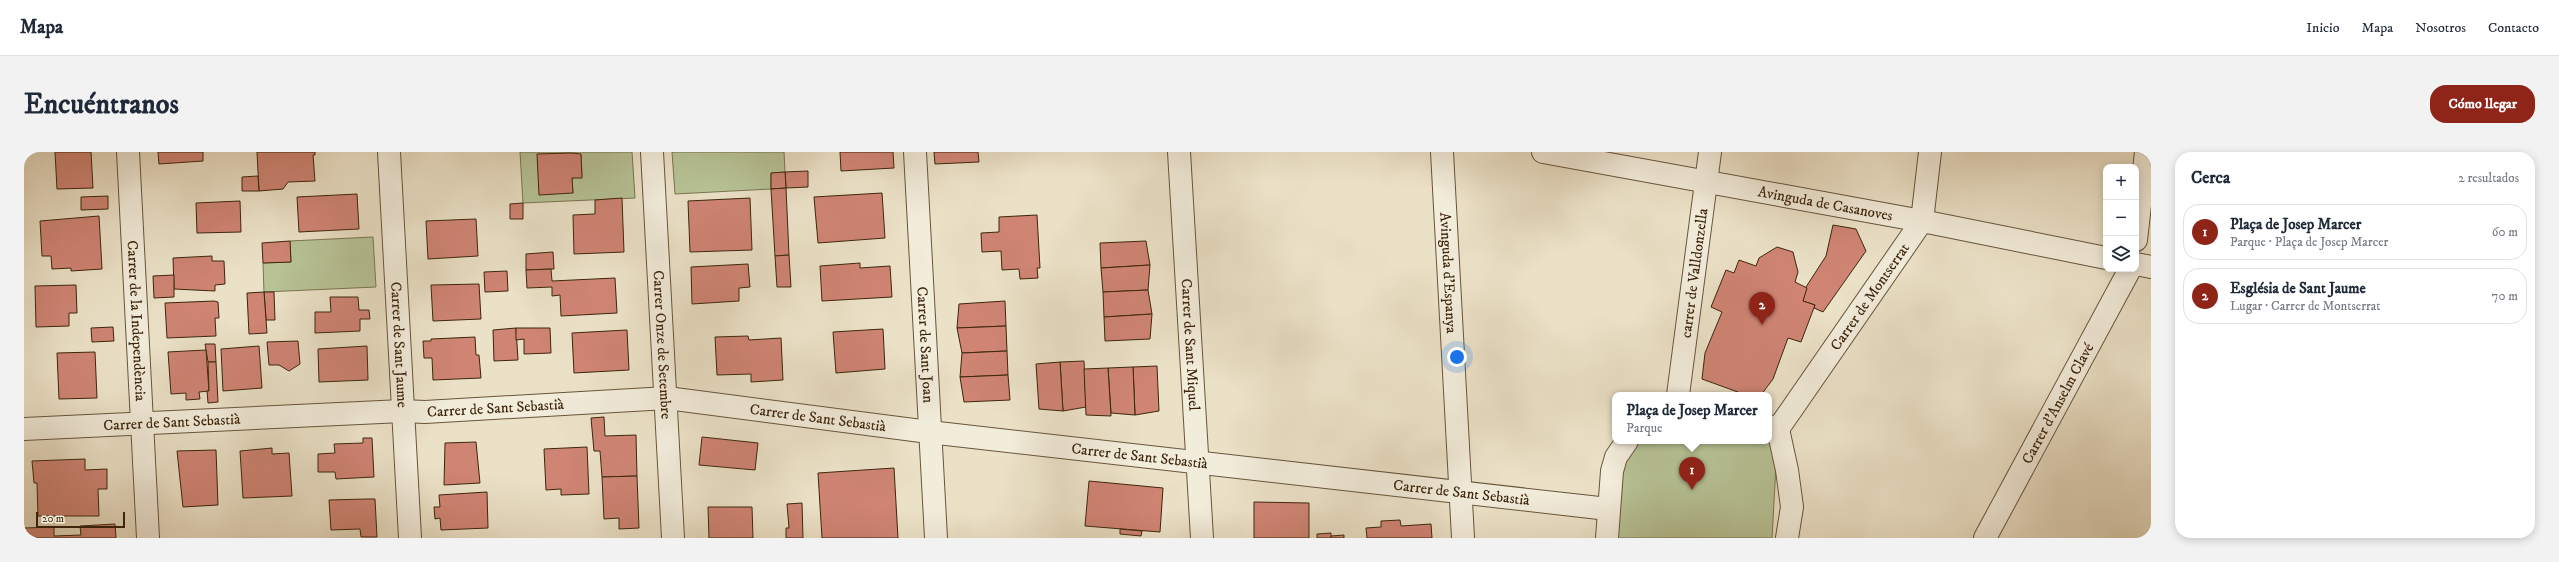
<!DOCTYPE html>
<html lang="es">
<head>
<meta charset="utf-8">
<style>
  :root { --surface:#fff; --page:#f2f2f3; --text:#1f2937; --muted:#747a83; --line:#e0e1e3; --accent:#8f2418 }
  body { margin:0; font-family:"IM FELL DW Pica",serif; background:var(--page); color:var(--text) }
  .controls { position:absolute; right:12px; top:12px; display:grid; overflow:hidden; border-radius:8px; box-shadow:0 2px 10px #0003 }
  .controls button { width:36px; height:36px; display:grid; place-items:center; padding:0; border:0; border-bottom:1px solid var(--line); background:var(--surface); color:var(--text); font:20px sans-serif }
  .scale { position:absolute; left:12px; bottom:10px; width:89px; box-sizing:border-box; padding-left:4px; border:2px solid #3d260c; border-top:0; font-size:11px; line-height:14px; white-space:nowrap; color:#3d260c; -webkit-text-stroke:3px #f2ecdb; paint-order:stroke }
  .you { position:absolute; left:1433px; top:205px; width:14px; height:14px; margin:-10px; border:3px solid #fff; border-radius:50%; background:#1a73e8; box-shadow:0 0 0 6px #1a73e833 }
  .badge { display:grid; place-items:center; width:26px; height:26px; border-radius:50%; background:var(--accent); color:#fff; font-size:13px; font-weight:700 }
  .pin { position:absolute; translate:-50% -33px; filter:drop-shadow(0 1px 2px #0008) }
  .pin::after { content:''; position:absolute; top:21px; width:14px; height:12px; background:inherit; clip-path:polygon(0 0,100% 0,50% 100%) }
  .popup { position:absolute; left:1588px; top:240px; width:160px; height:52px; box-sizing:border-box; display:grid; place-content:center; border-radius:8px; background:var(--surface); filter:drop-shadow(0 1px 3px #0005); font-size:13px; white-space:nowrap; color:var(--muted) }
  .popup b { font-size:15px; color:var(--text) }
  .popup::after { content:''; position:absolute; left:50%; top:100%; margin-left:-8px; border:8px solid transparent; border-top-color:var(--surface) }
  .list { margin:0; padding:0; list-style:none }
  h2 { display:flex; justify-content:space-between; align-items:center; height:52px; margin:0; padding:0 16px; font-size:17px }
  h2 small { font-size:13px; font-weight:400; color:var(--muted) }
  .list li { display:grid; grid-template-columns:26px 1fr auto; gap:12px; align-items:center; box-sizing:border-box; height:56px; margin:0 8px 8px; padding:0 8px; border:1px solid var(--line); border-radius:16px }
  .list b { display:block; font-size:15px; white-space:nowrap }
  .list p { margin:0; font-size:13px; white-space:nowrap; color:var(--muted) }
  .list em { font-size:13px; font-style:normal; color:var(--muted) }
  .icon { flex:none; width:22px; height:22px; fill:none; stroke:currentColor; stroke-width:2; stroke-linecap:round; stroke-linejoin:round }
  .map { position:relative; flex:none; width:2127px; height:386px; overflow:hidden; border-radius:16px }
  header { display:flex; align-items:center; gap:24px; box-sizing:border-box; height:56px; padding:0 20px; background:var(--surface); border-bottom:1px solid var(--line) }
  header strong { font-size:19px }
  nav { display:flex; gap:22px; margin-inline-start:auto; font-size:14px }
  .intro { display:flex; align-items:center; justify-content:space-between; box-sizing:border-box; height:96px; padding:0 24px }
  h1 { margin:0; font-size:28px }
  .button { padding:10px 18px; border-radius:16px; background:var(--accent); color:#fff; font-size:14px; font-weight:700 }
  main { display:flex; gap:24px; padding:0 24px }
  aside { flex:1; background:var(--surface); border-radius:16px; box-shadow:0 2px 10px #0003 }
  .map>svg:first-child { display:block }
  .green { fill:#b7c396; stroke:#7a7451; fill-rule:evenodd }
  .building { fill:#cf8474; stroke:#3d260c }
  .lines { fill:none; stroke-linecap:round; stroke-linejoin:round }
  .street-casing { stroke:#68553b; stroke-width:24 }
  .street { stroke:#f2ecdb; stroke-width:22 }
  .labels { text-anchor:middle; dominant-baseline:central; stroke-width:4; stroke-linejoin:round; paint-order:stroke }
  .street-label { font-size:15px; fill:#3d260c; stroke:#f2ecdb }
</style>
</head>
<body>
<header>
<strong>Mapa</strong>
<nav><a>Inicio</a><a>Mapa</a><a>Nosotros</a><a>Contacto</a></nav>
</header>
<div class="intro"><h1>Encuéntranos</h1><a class="button">Cómo llegar</a></div>
<main>
<div class="map">
<svg width="2127" height="386" viewBox="0 0 2127 386">
  <rect width="100%" height="100%" fill="#ebe1c7"/>
  <filter id="stains"><feTurbulence type="fractalNoise" baseFrequency=".005" numOctaves="4"/><feColorMatrix values="0 0 0 0 .2 0 0 0 0 .09 0 0 0 0 .02 0 0 0 .5 -.17"/></filter>
  <radialGradient id="worn" r=".72"><stop offset=".6" stop-color="#630" stop-opacity="0"/><stop offset="1" stop-color="#630" stop-opacity=".3"/></radialGradient>
  <g class="green">
    <path d="M496,0h112l3,46 -112,5zM514,3h43l1,22 -10,1 1,15z"/>
    <polygon points="648,0 760,0 761,20 747,21 747,37 651,42"/>
    <polygon points="349,85 352,135 240,140 239,111 267,110 266,89"/>
    <polygon points="1745,274 1754,277 1748,386 1583,386 1603,289 1745,289"/>
  </g>
  <g class="building">
    <polygon points="31,0 67,0 69,36 33,37"/>
    <polygon points="134,0 179,0 179,9 135,12"/>
    <polygon points="233,0 291,0 291,3 289,3 291,29 264,30 259,37 235,39"/>
    <polygon points="816,0 869,0 870,16 817,19"/>
    <polygon points="910,0 954,0 955,10 911,12"/>
    <polygon points="547,1 557,2 558,26 548,26 549,41 515,43 513,2"/>
    <polygon points="784,19 784,35 762,36 761,20"/>
    <polygon points="761,20 762,36 747,37 747,21"/>
    <polygon points="234,24 235,39 218,39 218,25"/>
    <polygon points="762,36 765,103 751,104 747,37"/>
    <polygon points="858,41 861,86 794,91 790,45"/>
    <polygon points="333,42 335,77 275,80 273,45"/>
    <polygon points="84,44 84,57 57,58 57,45"/>
    <polygon points="598,46 600,100 550,102 549,63 571,62 571,48"/>
    <polygon points="726,46 728,98 666,100 664,49"/>
    <polygon points="216,49 217,80 173,81 172,51"/>
    <polygon points="499,51 499,67 486,67 486,52"/>
    <polygon points="1013,63 1016,116 1013,116 1014,126 996,127 995,117 978,118 977,99 958,100 957,81 975,80 975,65"/>
    <polygon points="75,64 78,117 47,119 47,116 28,117 27,104 18,104 16,69"/>
    <polygon points="452,67 454,104 404,107 402,69"/>
    <polygon points="1809,73 1832,77 1842,99 1799,160 1790,156 1791,153 1779,149 1782,135 1802,104"/>
    <polygon points="266,89 267,110 239,111 238,91"/>
    <polygon points="1122,89 1126,113 1077,116 1076,91"/>
    <polygon points="1753,95 1769,100 1774,120 1771,130 1783,136 1779,149 1791,153 1777,190 1764,186 1749,227 1737,243 1722,243 1678,227 1681,201 1698,160 1687,155 1702,118 1710,121 1715,108 1732,114 1735,106"/>
    <polygon points="529,100 530,117 502,118 502,102"/>
    <polygon points="765,103 767,135 753,135 751,104"/>
    <polygon points="188,104 188,109 200,109 201,132 191,133 191,139 150,137 149,106"/>
    <polygon points="836,111 836,116 866,114 868,145 798,149 796,114"/>
    <polygon points="724,112 726,135 715,136 715,149 668,152 667,115"/>
    <polygon points="1126,113 1124,138 1079,140 1077,116"/>
    <polygon points="527,117 528,129 591,126 593,161 537,164 536,143 528,144 528,135 503,136 502,118"/>
    <polygon points="483,119 484,139 461,140 460,120"/>
    <polygon points="150,123 150,145 130,146 129,124"/>
    <polygon points="455,132 457,167 409,169 407,133"/>
    <polygon points="52,133 53,161 45,161 45,174 12,175 11,134"/>
    <polygon points="1124,138 1128,162 1080,165 1079,140"/>
    <polygon points="240,140 250,140 251,168 242,168"/>
    <polygon points="240,140 243,181 225,182 223,141"/>
    <polygon points="306,145 334,145 335,158 345,158 346,167 336,167 336,179 291,181 291,160 307,160"/>
    <polygon points="190,149 194,150 195,166 191,166 192,184 143,186 141,151"/>
    <polygon points="981,149 982,174 933,176 935,152"/>
    <polygon points="1128,162 1126,187 1081,189 1080,165"/>
    <polygon points="982,174 983,199 938,201 933,176"/>
    <polygon points="89,175 90,189 68,190 67,176"/>
    <polygon points="492,176 494,208 470,209 469,178"/>
    <polygon points="492,176 526,176 527,201 500,202 500,187 492,188"/>
    <polygon points="859,177 861,217 812,221 809,180"/>
    <polygon points="603,178 605,218 550,221 548,181"/>
    <polygon points="724,184 725,188 757,186 759,228 727,230 727,222 693,223 691,185"/>
    <polygon points="451,185 452,203 455,203 457,226 409,228 408,206 400,206 399,189 407,189 407,187"/>
    <polygon points="274,189 276,212 265,219 255,213 245,213 243,190"/>
    <polygon points="181,192 191,192 192,210 184,210"/>
    <polygon points="235,194 238,236 199,239 197,197"/>
    <polygon points="343,194 344,228 295,230 294,197"/>
    <polygon points="182,198 185,239 175,240 176,247 162,248 162,241 147,242 144,200"/>
    <polygon points="983,199 984,223 936,225 938,201"/>
    <polygon points="71,200 73,246 35,247 33,201"/>
    <polygon points="1060,209 1062,255 1039,259 1036,210"/>
    <polygon points="184,210 192,210 194,250 184,251 183,239 185,239"/>
    <polygon points="1036,210 1039,259 1015,257 1012,212"/>
    <polygon points="1133,214 1135,259 1111,263 1109,215"/>
    <polygon points="1109,215 1111,263 1087,261 1084,216"/>
    <polygon points="1084,216 1087,264 1062,263 1060,217"/>
    <polygon points="984,223 986,248 940,250 936,225"/>
    <polygon points="580,265 581,284 612,283 613,324 578,325 576,299 570,299 567,266"/>
    <polygon points="678,285 734,291 731,318 675,313"/>
    <polygon points="339,286 348,286 350,325 312,327 311,320 294,320 294,302 311,301 310,292 339,291"/>
    <polygon points="452,290 456,331 420,333 421,291"/>
    <polygon points="563,295 565,342 537,343 537,337 522,338 520,297"/>
    <polygon points="248,296 248,302 265,301 268,344 219,346 216,299"/>
    <polygon points="192,298 194,353 159,355 153,299"/>
    <polygon points="61,307 61,318 83,317 83,337 74,337 75,364 14,364 13,331 10,331 8,309"/>
    <polygon points="870,316 874,386 798,386 794,321"/>
    <polygon points="613,324 615,376 595,377 595,366 580,367 578,325"/>
    <polygon points="1065,329 1139,336 1136,380 1061,374"/>
    <polygon points="463,340 464,376 417,378 416,366 411,367 410,355 416,355 415,343"/>
    <polygon points="342,347 351,347 353,385 337,385 336,377 307,378 305,348"/>
    <polygon points="1230,350 1285,351 1285,386 1230,386"/>
    <polygon points="778,351 779,386 762,386 762,376 765,376 763,352"/>
    <polygon points="684,355 728,355 729,386 685,386"/>
    <polygon points="1376,368 1377,374 1407,372 1408,386 1343,386 1342,376 1357,375 1357,369"/>
    <polygon points="91,372 92,386 0,386 0,376 30,375 30,384 57,383 56,374"/>
    <polygon points="1096,377 1118,379 1117,384 1096,382"/>
    <polygon points="1307,381 1307,386 1293,386 1293,382"/>
    <polygon points="1320,383 1320,386 1307,386 1307,384"/>
  </g>
  <g class="lines">
    <g class="street-casing">
      <g id="street">
        <path id="s1" d="M104,0l20,386"/>
        <path id="s2" d="M365,0l21,386"/>
        <path id="s3" d="M628,0l21,386"/>
        <path id="s4" d="M891,0l21,386"/>
        <path id="s5" d="M1155,0l23,386"/>
        <path id="s6" d="M1418,0l21,386"/>
        <path id="s7" d="M1519,0l379,69 184,37"/>
        <polyline points="2112,88 2122,0"/>
        <polyline points="2112,112 2127,115"/>
        <path id="s8" d="M1654,243l32,-243"/>
        <polyline points="1745,274 1754,277 1763,318 1768,355 1763,386"/>
        <path id="s9" d="M0,277l378,-18 23,1 242,-14 262,34 679,77"/>
        <path id="s10" d="M1754,277l144,-208 8,-69"/>
        <polyline points="1583,386 1588,319 1592,305 1603,289"/>
        <path id="s11" d="M1961,386l145,-269"/>
      </g>
    </g>
    <use href="#street" class="street"/>
  </g>
  <g class="labels">
    <g class="street-label">
      <text stroke="none"><textPath href="#s7" startOffset="287">Avinguda de Casanoves</textPath></text>
      <text stroke="none"><textPath href="#s6" startOffset="121">Avinguda d'Espanya</textPath></text>
      <text stroke="none"><textPath href="#s8" startOffset="123">carrer de Valldonzella</textPath></text>
      <text stroke="none"><textPath href="#s10" startOffset="161">Carrer de Montserrat</textPath></text>
      <text stroke="none"><textPath href="#s1" startOffset="169">Carrer de la Independència</textPath></text>
      <text stroke="none"><textPath href="#s2" startOffset="193">Carrer de Sant Jaume</textPath></text>
      <text stroke="none"><textPath href="#s3" startOffset="193">Carrer Onze de Setembre</textPath></text>
      <text stroke="none"><textPath href="#s4" startOffset="193">Carrer de Sant Joan</textPath></text>
      <text stroke="none"><textPath href="#s5" startOffset="193">Carrer de Sant Miquel</textPath></text>
      <text stroke="none"><textPath href="#s11" startOffset="153">Carrer d'Anselm Clavé</textPath></text>
      <text stroke="none"><textPath href="#s9" startOffset="472">Carrer de Sant Sebastià</textPath></text>
      <text stroke="none"><textPath href="#s9" startOffset="796">Carrer de Sant Sebastià</textPath></text>
      <text stroke="none"><textPath href="#s9" startOffset="148">Carrer de Sant Sebastià</textPath></text>
      <text stroke="none"><textPath href="#s9" startOffset="1120">Carrer de Sant Sebastià</textPath></text>
      <text stroke="none"><textPath href="#s9" startOffset="1444">Carrer de Sant Sebastià</textPath></text>
    </g>
  </g>
  <rect width="100%" height="100%" filter="url(#stains)"/>
  <rect width="100%" height="100%" fill="url(#worn)"/>
</svg>
<div class="controls">
<button>+</button>
<button>−</button>
<button><svg class="icon" aria-label="layers" viewBox="0 0 24 24"><path d="M12 4l9 5-9 5-9-5zM3 14l9 5 9-5"/></svg></button>
</div>
<div class="scale">20 m</div>
<div class="you"></div>
<div class="pin badge" style="left:1668px;top:338px">1</div>
<div class="popup"><b>Plaça de Josep Marcer</b>Parque</div>
<div class="pin badge" style="left:1738px;top:173px">2</div>
</div>
<aside>
<h2>Cerca<small>2 resultados</small></h2>
<ul class="list">
<li><span class="badge">1</span><div><b>Plaça de Josep Marcer</b><p>Parque · Plaça de Josep Marcer</p></div><em>60 m</em></li>
<li><span class="badge">2</span><div><b>Església de Sant Jaume</b><p>Lugar · Carrer de Montserrat</p></div><em>70 m</em></li>
</ul>
</aside>
</main>
</body>
</html>
